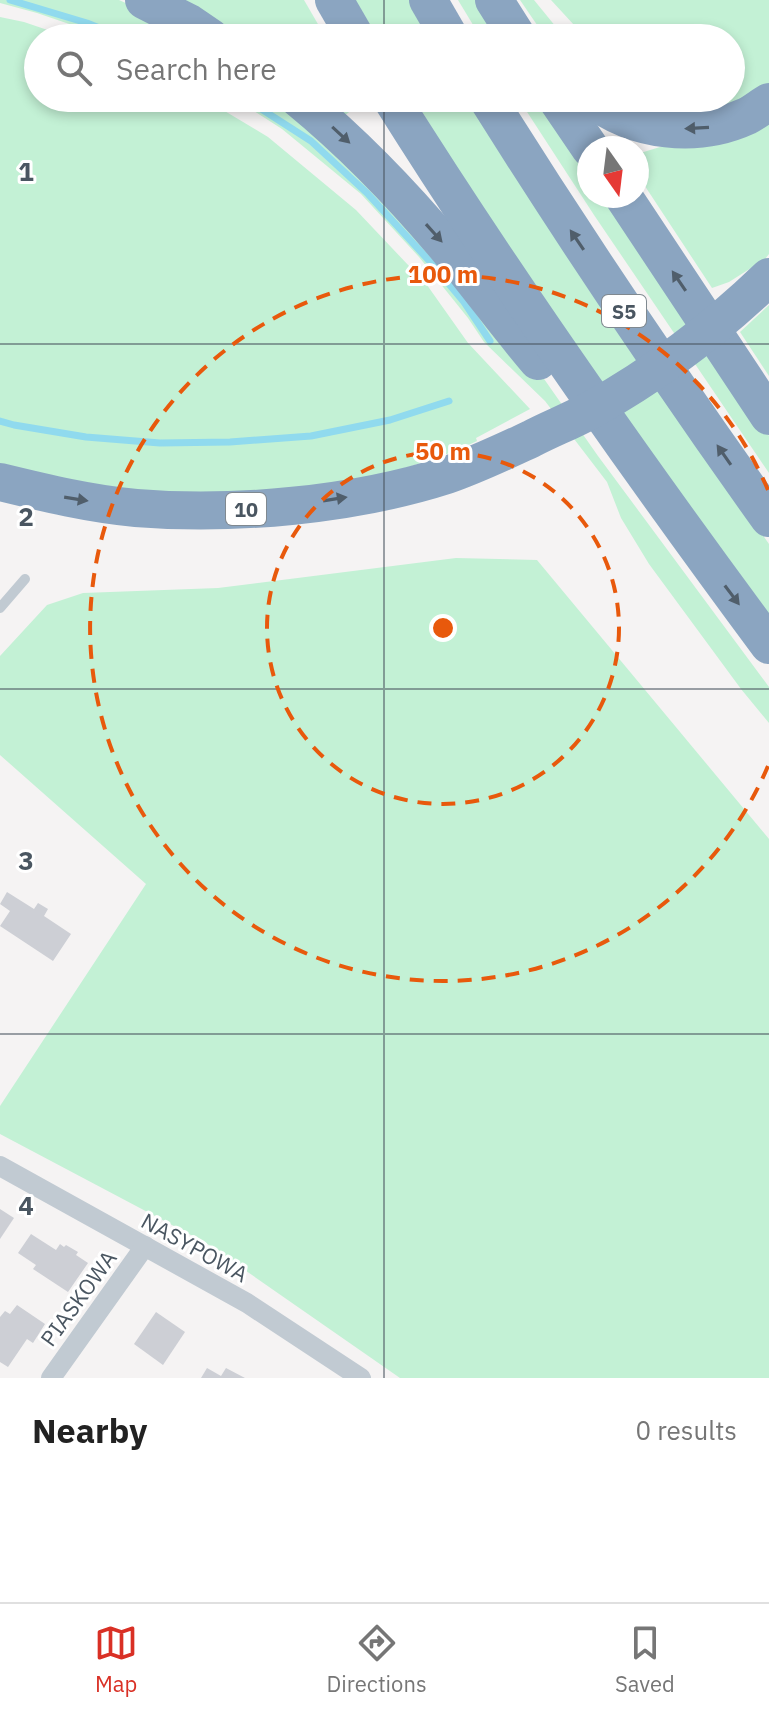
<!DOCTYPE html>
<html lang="en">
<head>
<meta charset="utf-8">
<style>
  :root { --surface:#fff; --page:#f6f6f6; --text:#222; --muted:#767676; --line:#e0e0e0; --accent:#d93025 }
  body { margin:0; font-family:"IBM Plex Sans",sans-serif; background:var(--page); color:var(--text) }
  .compass { position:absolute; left:577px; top:136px; width:72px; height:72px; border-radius:50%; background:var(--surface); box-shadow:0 4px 12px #0003; rotate:166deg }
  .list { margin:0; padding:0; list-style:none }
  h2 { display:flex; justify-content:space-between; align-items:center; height:104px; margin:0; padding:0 32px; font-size:34px }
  h2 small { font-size:26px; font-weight:400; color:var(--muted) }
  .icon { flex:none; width:44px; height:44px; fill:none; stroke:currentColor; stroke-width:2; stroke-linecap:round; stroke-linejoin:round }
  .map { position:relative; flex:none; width:769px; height:1378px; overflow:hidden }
  .search { position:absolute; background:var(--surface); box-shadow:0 4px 12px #0003; left:24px; right:24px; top:24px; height:88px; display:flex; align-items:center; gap:20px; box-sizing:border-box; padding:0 28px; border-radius:44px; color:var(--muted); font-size:30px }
  .sheet { height:224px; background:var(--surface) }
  nav { display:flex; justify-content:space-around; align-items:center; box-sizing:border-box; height:112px; border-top:2px solid var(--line); background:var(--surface); font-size:22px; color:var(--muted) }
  nav a { display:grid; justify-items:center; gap:4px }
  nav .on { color:var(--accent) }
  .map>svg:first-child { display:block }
  .green { fill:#c3f1d5 }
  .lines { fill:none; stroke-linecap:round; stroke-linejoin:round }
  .stream { stroke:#90daee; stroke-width:7 }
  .building { fill:#cdcfd5 }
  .lane { stroke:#c1cad2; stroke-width:10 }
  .street { stroke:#c1cad2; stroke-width:20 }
  .highway { stroke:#8ba5c1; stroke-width:38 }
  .oneway { fill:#505e6b }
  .grid { fill:none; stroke:#4a5661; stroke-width:2; stroke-opacity:0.55 }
  .ring { fill:none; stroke:#e8590c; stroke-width:4; stroke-dasharray:14 10 }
  .labels { text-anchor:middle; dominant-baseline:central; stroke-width:6; stroke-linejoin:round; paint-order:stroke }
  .shield { fill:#fff; stroke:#808990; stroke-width:2 }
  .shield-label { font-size:20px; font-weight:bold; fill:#4a5661 }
  .street-label { font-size:22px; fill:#4a5661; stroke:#fff }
  .grid-label { font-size:26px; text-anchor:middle; font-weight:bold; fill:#4a5661; stroke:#fff; stroke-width:6; stroke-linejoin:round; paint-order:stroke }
  .centre { fill:#e8590c; stroke:#fff; stroke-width:4 }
  .ring-label { font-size:24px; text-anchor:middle; font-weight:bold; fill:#e8590c; stroke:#fff; stroke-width:6; stroke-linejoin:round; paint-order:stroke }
</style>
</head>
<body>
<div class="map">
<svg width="769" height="1378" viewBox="0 0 769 1378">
  <rect width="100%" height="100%" fill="#f5f3f3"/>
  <g class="green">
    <polygon points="0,0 119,0 141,10 187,38 110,38 37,13 0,3"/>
    <polygon points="177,0 304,0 326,38 242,38"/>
    <polygon points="355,0 410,0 433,38 377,38"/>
    <polygon points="458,0 484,0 507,38 481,38"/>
    <polygon points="520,0 534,0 565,38 546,38"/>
    <polygon points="551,0 769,0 769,87 723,110 665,114 610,98 655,98 683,101 682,98 731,98 731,38 586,38"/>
    <path d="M0,17l24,5 47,16h-33v60h165l65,39 88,73 71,75 41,58 62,66 -54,29 1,3c-100,48 -236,59 -346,48 -44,-5 -87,-15 -131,-25z"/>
    <polygon points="234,98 276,98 313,124 542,376 598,456 769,687 769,723 741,689 649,564 621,518 607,482 545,401 484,342 468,318 419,257 361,194 282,129"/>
    <polygon points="323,98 360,98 362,102 344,116"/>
    <polygon points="414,98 471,98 684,424 769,544 769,618 575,351 469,191"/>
    <polygon points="518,98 544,98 589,166 589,196 609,196 769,436 769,473 594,215"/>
    <polygon points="769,121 769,254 765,259 729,282 712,288 637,174 637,154 660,147 728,138"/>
    <polygon points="769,305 769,376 740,332"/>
    <polygon points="456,558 537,560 769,839 769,1378 400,1378 206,1243 0,1134 0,1106 146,884 0,755 0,656 47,605 83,593 218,588"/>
  </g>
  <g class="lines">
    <g class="stream">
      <polyline points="10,0 87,23 124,38"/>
      <polyline points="244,98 311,141 367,193 433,265 464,302 490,341"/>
      <polyline points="0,421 14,425 86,437 160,443 230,442 311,436 390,420 449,401"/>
    </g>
  </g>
  <g class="building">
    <polygon points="7,892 34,909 38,903 48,909 44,916 71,934 53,961 0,926 10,911 0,904"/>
    <polygon points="0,1209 14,1218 0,1239"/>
    <polygon points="31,1234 56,1250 60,1244 64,1247 66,1245 78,1252 76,1255 88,1263 68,1292 33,1269 36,1265 18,1253"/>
    <polygon points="17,1305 45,1324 33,1343 27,1339 8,1367 0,1362 0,1317 5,1311 10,1314"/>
    <polygon points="156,1312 185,1332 163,1365 134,1344"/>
    <polygon points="207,1368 221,1376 226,1368 245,1378 201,1378"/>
  </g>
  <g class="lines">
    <polyline class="lane" points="0,608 25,579"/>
    <g class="street">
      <polyline points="0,1166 247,1303 361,1378"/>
      <polyline points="51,1378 145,1246"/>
    </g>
    <g class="highway">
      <polyline points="144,0 189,23 211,38"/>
      <polyline points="334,0 356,38"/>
      <polyline points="428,0 450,38"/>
      <polyline points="494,0 518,38"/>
      <path d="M298,98c56,46 105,97 151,152 31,37 58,75 89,111"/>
      <path d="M391,98c118,188 246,369 378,547"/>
      <path d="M487,98c90,143 184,283 282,420"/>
      <polyline points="556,98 590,148"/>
      <path d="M591,98c43,34 106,41 156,18 8,-4 15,-10 22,-14"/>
      <polyline points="623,196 769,416"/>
      <path d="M0,482c45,11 91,22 136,26 98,8 218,-3 311,-33 29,-10 56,-23 84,-36 19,-10 40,-18 60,-29 65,-36 124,-81 178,-133"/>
    </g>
  </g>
  <defs><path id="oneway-solid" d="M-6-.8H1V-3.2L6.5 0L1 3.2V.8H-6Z" transform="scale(2)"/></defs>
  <g class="oneway">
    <use href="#oneway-solid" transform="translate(697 128) rotate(177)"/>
    <use href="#oneway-solid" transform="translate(341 135) rotate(43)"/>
    <use href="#oneway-solid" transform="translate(434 233) rotate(48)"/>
    <use href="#oneway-solid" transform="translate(577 240) rotate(-124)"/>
    <use href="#oneway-solid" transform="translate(679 281) rotate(-124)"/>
    <use href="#oneway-solid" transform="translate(724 455) rotate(-125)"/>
    <use href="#oneway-solid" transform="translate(76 499) rotate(9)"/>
    <use href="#oneway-solid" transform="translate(335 499) rotate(-9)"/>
    <use href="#oneway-solid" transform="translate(732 595) rotate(53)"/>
  </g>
  <path class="grid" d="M384,0v38M384,98v1280M0,344h769M0,689h769M0,1034h769"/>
  <g class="ring">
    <circle cx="443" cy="628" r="176"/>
    <path d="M768 766A353 353 0 1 1 768 490"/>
  </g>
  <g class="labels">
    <g class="shield">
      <rect x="602" y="295" width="44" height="32" rx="6"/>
      <rect x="226" y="493" width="40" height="32" rx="6"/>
    </g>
    <g class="shield-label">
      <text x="624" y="311">S5</text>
      <text x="246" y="509">10</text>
    </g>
    <g class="street-label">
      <text transform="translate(195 1247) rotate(29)">NASYPOWA</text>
      <text transform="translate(78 1298) rotate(-54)">PIASKOWA</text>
    </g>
  </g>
  <g class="grid-label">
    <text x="26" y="181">1</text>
    <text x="26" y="526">2</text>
    <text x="26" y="870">3</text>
    <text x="26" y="1215">4</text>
  </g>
  <circle cx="443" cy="628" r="12" class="centre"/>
  <g class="ring-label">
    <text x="443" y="283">100 m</text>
    <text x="443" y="460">50 m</text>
  </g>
</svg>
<svg class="compass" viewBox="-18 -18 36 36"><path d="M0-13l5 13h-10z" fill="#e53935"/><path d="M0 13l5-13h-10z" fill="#767676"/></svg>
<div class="search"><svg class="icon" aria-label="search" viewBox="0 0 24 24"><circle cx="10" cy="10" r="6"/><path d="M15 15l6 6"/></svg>Search here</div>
</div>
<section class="sheet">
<h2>Nearby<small>0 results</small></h2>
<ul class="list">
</ul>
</section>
<nav>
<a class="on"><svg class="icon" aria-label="map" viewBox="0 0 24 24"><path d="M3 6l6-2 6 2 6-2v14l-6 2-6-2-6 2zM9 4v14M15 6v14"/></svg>Map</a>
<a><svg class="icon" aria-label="directions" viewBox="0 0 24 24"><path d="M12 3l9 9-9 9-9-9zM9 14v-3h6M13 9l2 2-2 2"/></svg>Directions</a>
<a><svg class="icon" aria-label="saved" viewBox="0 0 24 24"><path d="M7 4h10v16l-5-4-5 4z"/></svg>Saved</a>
</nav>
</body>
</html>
